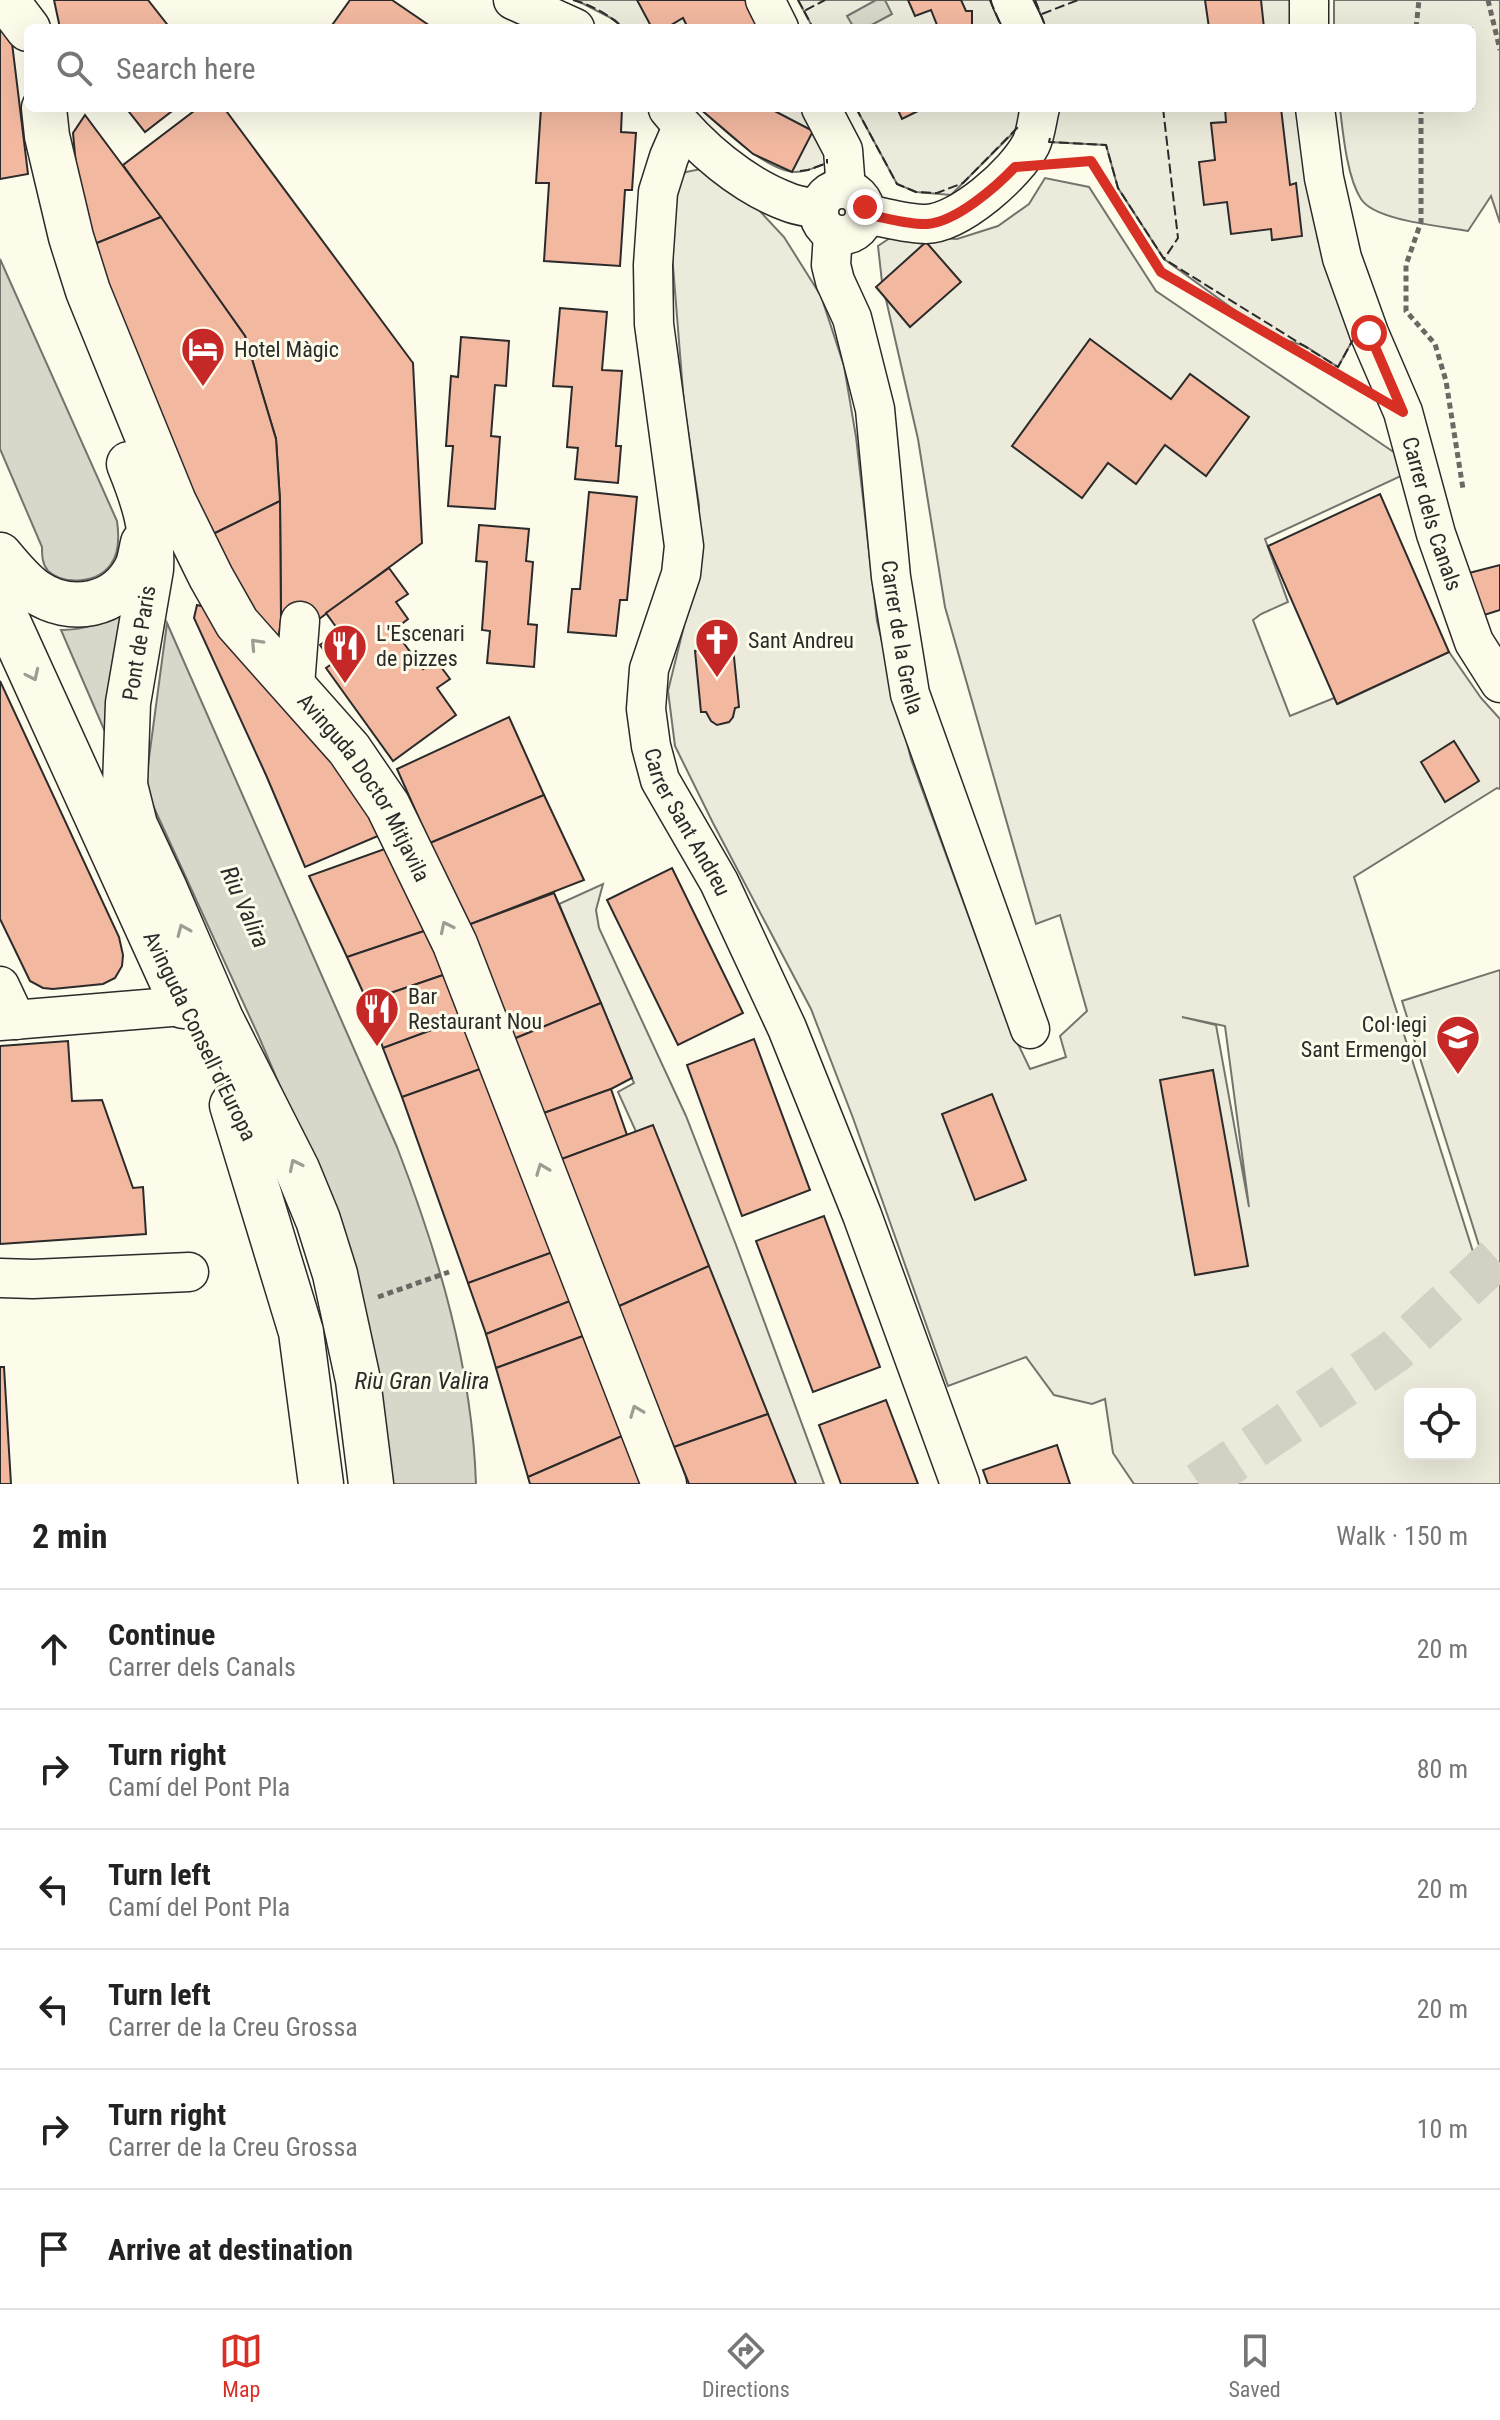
<!DOCTYPE html>
<html lang="en">
<head>
<meta charset="utf-8">
<style>
  :root { --surface:#fff; --page:#f2f2f2; --text:#222; --muted:#767676; --line:#e0e0e0; --accent:#d93025 }
  body { margin:0; font-family:"Roboto Condensed",sans-serif; background:var(--page); color:var(--text) }
  .controls { position:absolute; right:24px; bottom:24px; display:grid; overflow:hidden; border-radius:12px; box-shadow:0 8px 32px #0002 }
  .controls button { width:72px; height:72px; display:grid; place-items:center; padding:0; border:0; border-bottom:2px solid var(--line); background:var(--surface); color:var(--text); font:40px sans-serif }
  .stop { position:absolute; width:24px; height:24px; margin:-18px; border:6px solid #d93025; border-radius:50%; background:#fff }
  .stop.end { background:#d93025; border-color:#fff; box-shadow:0 2px 8px #0008 }
  .list { margin:0; padding:0; list-style:none }
  h2 { display:flex; justify-content:space-between; align-items:center; height:104px; margin:0; padding:0 32px; font-size:34px }
  h2 small { font-size:26px; font-weight:400; color:var(--muted) }
  .list li { display:grid; grid-template-columns:52px 1fr auto; gap:24px; align-items:center; box-sizing:border-box; height:120px; padding:0 32px; border-top:2px solid var(--line) }
  .list b { display:block; font-size:30px; white-space:nowrap }
  .list p { margin:0; font-size:26px; white-space:nowrap; color:var(--muted) }
  .list em { font-size:26px; font-style:normal; color:var(--muted) }
  .icon { flex:none; width:44px; height:44px; fill:none; stroke:currentColor; stroke-width:2; stroke-linecap:round; stroke-linejoin:round }
  .map { position:relative; flex:none; width:1500px; height:1484px; overflow:hidden }
  .search { position:absolute; background:var(--surface); box-shadow:0 8px 32px #0002; left:24px; right:24px; top:24px; height:88px; display:flex; align-items:center; gap:20px; box-sizing:border-box; padding:0 28px; border-radius:12px; color:var(--muted); font-size:30px }
  .sheet { height:824px; background:var(--surface) }
  nav { display:flex; justify-content:space-around; align-items:center; box-sizing:border-box; height:112px; border-top:2px solid var(--line); background:var(--surface); font-size:22px; color:var(--muted) }
  nav a { display:grid; justify-items:center; gap:4px }
  nav .on { color:var(--accent) }
  .map>svg:first-child { display:block }
  .green { fill:#ecebdb; stroke:#74746e; stroke-width:2; fill-rule:evenodd }
  .water { fill:#d8d7c9; stroke:#74746e; stroke-width:2 }
  .building { fill:#f2b8a0; stroke:#2b2b2b; stroke-width:2 }
  .lines { fill:none; stroke-linecap:round; stroke-linejoin:round }
  .major-tunnel { stroke:#d3d1c4; stroke-width:44; stroke-dasharray:44 22; stroke-linecap:butt }
  .minor-casing { stroke:#2b2b2b; stroke-width:41 }
  .major-casing { stroke:#2b2b2b; stroke-width:47 }
  .path { stroke:#6a6964; stroke-width:5; stroke-dasharray:6 4; stroke-linecap:butt }
  .minor { stroke:#fdfbea; stroke-width:38 }
  .major { stroke:#fdfbea; stroke-width:44 }
  .fence { stroke:#2b2b2b; stroke-width:2; stroke-dasharray:10 4; stroke-linecap:butt }
  .oneway { stroke:#9e9d94 }
  .route { stroke:#d93025; stroke-width:10 }
  .labels { text-anchor:middle; dominant-baseline:central; stroke-width:6; stroke-linejoin:round; paint-order:stroke }
  .poi-label { font-size:22px; fill:#2b2b2b; stroke:#fdfbea; text-anchor:start }
  .street-label { font-size:22px; fill:#2b2b2b; stroke:#fdfbea }
  .water-label { font-size:24px; font-style:italic; fill:#2b2b2b; stroke:#fdfbea }
</style>
</head>
<body>
<div class="map">
<svg width="1500" height="1484" viewBox="0 0 1500 1484">
  <rect width="100%" height="100%" fill="#fdfbea"/>
  <g class="green">
    <polygon points="576,0 751,0 766,28 623,28 615,20"/>
    <polygon points="798,0 990,0 1002,28 813,28"/>
    <polygon points="1035,0 1296,0 1297,28 1046,28"/>
    <path d="M1334,0h166v223l-9,-27 -23,35c-26,-5 -93,-10 -107,-32 -14,-22 -18,-65 -21,-91h132v-80h-138z"/>
    <path d="M700,108h107l20,43v12c-11,4 -20,9 -31,9 -29,0 -75,-45 -96,-64z"/>
    <polygon points="856,108 1028,108 1018,128 951,195 916,192 897,184"/>
    <polygon points="1056,108 1303,108 1318,240 1356,334 1338,367 1305,346 1269,335 1164,259 1118,188 1106,145 1049,142"/>
    <path d="M701,169l40,22 43,46 37,59 23,70 12,71 21,184 34,138 96,262 23,48 36,-12 -6,-21 27,-25 -27,-96 -24,9 -91,-317 -27,-168 -36,-157 -4,-36 15,-10 64,3 41,-13 31,-22 16,-26 44,9 67,104 242,164 3,21 -136,63 23,63 -27,12 -8,6 37,96 44,-18 4,6 111,-52 32,46 19,21v70l-3,-1 -143,89 128,403 18,-6v210h-366l-21,-31 -8,-54 -13,5 -38,-9 -28,-38 -78,29 -95,-268 -42,-109 -98,-186 -38,-77 -7,-55 16,-65 -1,-21 16,-57v-43l-15,-101 -15,-188 7,-37 10,-7zM1182,1017l43,9 24,181 -33,-182zM1410,1394h60v60h-60z"/>
    <polygon points="603,884 596,910 599,928 686,1116 736,1245 824,1484 796,1484 618,1092 634,1083 559,904"/>
    <polygon points="1500,970 1500,1266 1487,1271 1402,1001"/>
  </g>
  <g class="water">
    <polygon points="876,0 885,0 892,14 866,28 854,28 847,16"/>
    <path d="M0,259l117,262c2,14 3,31 -6,43 -13,19 -46,22 -63,7 -6,-7 -6,-16 -6,-24l-42,-98z"/>
    <path d="M123,611l-14,130 -48,-111c23,0 42,-6 62,-19z"/>
    <path d="M167,623l230,524c42,109 75,220 79,337h-85l-56,-269 -76,-178 -114,-249z"/>
  </g>
  <g class="building">
    <polygon points="54,0 148,0 170,28 60,28"/>
    <polygon points="350,0 392,0 433,28 330,28"/>
    <polygon points="637,0 751,0 766,28 688,28 683,18 666,28 652,28"/>
    <polygon points="908,0 961,0 966,11 972,11 972,28 936,28 937,25 931,10 915,16"/>
    <polygon points="1205,0 1261,0 1264,28 1209,28"/>
    <polygon points="0,16 12,43 28,174 0,179"/>
    <polygon points="126,108 176,108 145,132"/>
    <polygon points="198,108 224,108 413,363 422,543 315,622 281,620 280,501 276,439 245,336 123,165"/>
    <polygon points="541,108 622,108 621,132 636,133 632,190 625,190 620,266 544,261 549,183 536,183"/>
    <polygon points="699,108 769,108 813,131 792,172 753,154"/>
    <polygon points="897,108 924,108 902,119"/>
    <polygon points="1225,108 1281,108 1290,185 1296,183 1302,236 1272,240 1271,229 1231,234 1227,202 1204,205 1199,162 1215,160 1211,123 1226,122"/>
    <polygon points="85,115 161,217 87,247 79,198 73,133"/>
    <polygon points="161,217 245,336 276,439 280,501 207,537 87,247"/>
    <polygon points="926,242 961,282 910,327 876,287"/>
    <polygon points="560,308 607,312 602,370 622,371 616,446 621,446 618,483 575,479 578,448 567,447 572,387 553,386"/>
    <polygon points="461,337 509,341 506,386 495,385 491,436 500,437 495,509 448,506 453,446 446,446 451,376 458,377"/>
    <polygon points="1090,339 1171,399 1190,374 1249,417 1206,476 1165,445 1136,484 1108,463 1082,498 1012,446"/>
    <polygon points="589,492 637,497 627,600 620,600 616,636 568,632 572,589 580,589"/>
    <polygon points="1380,494 1449,652 1337,704 1268,546"/>
    <polygon points="280,501 281,620 279,635 270,639 207,537"/>
    <polygon points="479,525 529,529 526,561 533,562 528,624 537,625 534,667 487,663 490,631 482,630 487,562 476,561"/>
    <polygon points="1500,565 1500,610 1481,616 1469,573"/>
    <polygon points="389,568 408,594 396,602 408,619 394,630 423,669 435,659 450,679 437,688 456,715 393,761 326,668 333,663 320,645 339,631 326,613"/>
    <polygon points="197,605 214,609 363,787 385,833 305,867 266,775 194,618"/>
    <polygon points="733,647 739,707 735,708 733,717 729,722 717,725 711,721 706,712 701,712 695,651"/>
    <polygon points="0,681 119,937 123,955 122,966 115,978 103,984 53,989 43,988 30,981 0,919"/>
    <polygon points="509,717 544,795 430,843 397,769"/>
    <polygon points="1454,741 1479,781 1445,802 1421,762"/>
    <polygon points="544,795 584,880 468,925 430,843"/>
    <polygon points="393,846 427,930 347,957 309,876"/>
    <polygon points="672,868 743,1013 678,1045 607,900"/>
    <polygon points="554,893 601,1003 511,1040 468,925"/>
    <polygon points="427,930 446,974 367,1001 347,957"/>
    <polygon points="446,974 464,1018 383,1048 367,1001"/>
    <polygon points="601,1003 632,1078 611,1089 541,1114 511,1040"/>
    <polygon points="464,1018 483,1068 402,1097 383,1048"/>
    <polygon points="754,1039 810,1190 742,1216 687,1065"/>
    <polygon points="68,1041 72,1101 102,1100 133,1188 143,1187 146,1234 0,1244 0,1046"/>
    <polygon points="483,1068 553,1252 468,1283 402,1097"/>
    <polygon points="1213,1070 1248,1266 1195,1275 1160,1080"/>
    <polygon points="611,1089 627,1135 559,1160 541,1114"/>
    <polygon points="992,1094 1026,1180 975,1200 942,1114"/>
    <polygon points="653,1125 709,1266 617,1307 559,1160"/>
    <polygon points="824,1216 880,1367 813,1392 756,1241"/>
    <polygon points="553,1252 570,1301 486,1334 468,1283"/>
    <polygon points="709,1266 768,1414 674,1447 617,1307"/>
    <polygon points="570,1301 583,1336 496,1368 486,1334"/>
    <polygon points="583,1336 622,1436 528,1477 496,1368"/>
    <polygon points="0,1367 4,1367 11,1484 0,1484"/>
    <polygon points="886,1400 918,1484 841,1484 819,1425"/>
    <polygon points="768,1414 796,1484 689,1484 674,1447"/>
    <polygon points="622,1436 641,1484 530,1484 528,1477"/>
    <polygon points="1057,1445 1070,1484 988,1484 983,1470"/>
  </g>
  <g class="lines">
    <polyline class="major-tunnel" points="1199,1484 1395,1351 1500,1255"/>
    <g class="minor-casing">
      <g id="minor">
        <polyline points="513,0 575,28"/>
        <polyline points="765,0 779,28"/>
        <polyline points="1011,0 1025,28"/>
        <polyline points="1309,0 1309,28"/>
        <polyline points="821,108 843,150 846,189"/>
        <path id="s1" d="M1315,108l9,70 18,80 27,75 34,79 33,122 38,108 26,41"/>
        <path d="M668,109c30,38 74,76 120,93 9,4 20,5 31,7"/>
        <path id="s2" d="M682,127l-13,30 -11,35 -5,73 1,59 30,222 -3,28 -32,95 -3,40 5,37 9,34 59,102 68,146 75,187 98,269"/>
        <circle cx="842" cy="212" r="23"/>
        <path d="M865,214c19,3 41,10 61,10 34,-1 90,-51 105,-80 5,-10 6,-25 9,-36"/>
        <path id="s3" d="M833,234l-2,31 4,16 17,37 23,91 16,168 19,117 120,335"/>
        <polyline points="295,685 300,621"/>
        <polyline points="0,986 16,1020"/>
        <polyline points="0,1021 183,1006"/>
        <polyline points="0,1278 33,1279 189,1272"/>
      </g>
    </g>
    <g class="major-casing">
      <g id="major">
        <polyline points="6,0 28,29"/>
        <path id="s4" d="M44,108l3,28 24,101 17,54 86,211 37,75 26,46 112,126 39,57 67,138 209,540"/>
        <path d="M129,464c15,37 24,65 22,105l-23,134 -3,82 10,40 29,62 57,132 76,150 21,51 17,54 23,106 13,104"/>
        <path d="M0,555c10,12 22,27 35,36 35,24 83,16 102,-24 3,-7 4,-16 6,-24"/>
        <polyline points="0,604 183,1006"/>
        <polyline points="232,1105 301,1332 321,1484"/>
      </g>
    </g>
    <g class="path">
      <polyline points="1488,0 1500,50"/>
      <polyline points="1416,28 1419,0"/>
      <polyline points="1421,108 1421,222 1406,265 1406,311 1435,344 1446,381 1463,489"/>
      <polyline points="1060,163 1091,161 1161,272 1351,382"/>
      <polyline points="378,1297 449,1272"/>
    </g>
    <use href="#minor" class="minor"/>
    <use href="#major" class="major"/>
    <g class="fence">
      <path d="M573,0c18,5 37,15 50,28"/>
      <polyline points="798,0 804,11 825,0"/>
      <polyline points="990,0 1002,28"/>
      <polyline points="1035,0 1046,28"/>
      <polyline points="804,11 813,28"/>
      <polyline points="1042,14 1078,0"/>
      <polyline points="856,108 897,184 916,192 937,193 963,183 1019,126"/>
      <polyline points="1163,108 1178,238 1164,259"/>
      <polyline points="1050,138 1049,142 1106,145 1118,188 1164,259 1338,367 1355,336"/>
      <polyline points="800,171 808,170 827,163 827,159"/>
    </g>
  </g>
  <defs><path id="oneway-chevron" d="M-2-3.5L2.5 0L-2 3.5" fill="none" stroke-width="1.6" stroke-linecap="round" stroke-linejoin="round" transform="scale(2)"/></defs>
  <g class="oneway">
    <use href="#oneway-chevron" transform="translate(256 644) rotate(-133)"/>
    <use href="#oneway-chevron" transform="translate(33 675) rotate(65)"/>
    <use href="#oneway-chevron" transform="translate(446 927) rotate(-116)"/>
    <use href="#oneway-chevron" transform="translate(183 930) rotate(-113)"/>
    <use href="#oneway-chevron" transform="translate(295 1165) rotate(-116)"/>
    <use href="#oneway-chevron" transform="translate(542 1169) rotate(-111)"/>
    <use href="#oneway-chevron" transform="translate(636 1411) rotate(-111)"/>
  </g>
  <g class="lines">
    <path class="route" d="M865,207v7c18,3 44,11 62,10 29,-2 69,-37 88,-57l76,-6 70,111 242,140 -34,-79"/>
  </g>
  <defs>
    <g id="hotel-pin" transform="scale(2.3)"><path d="M0 17L-7.5 6A9.5 9.5 0 1 1 7.5 6Z" fill="#c62828" stroke="#fdfbea"/><path d="M-6-4.5h1.5V1H6V5H4.5V3h-9V5H-6ZM-4 0a1.8 1.8 0 1 1 3.6 0ZM.5 0V-2.5h3Q6-2.5 6 0Z" fill="#fff"/></g>
    <g id="church-pin" transform="scale(2.3)"><path d="M0 17L-7.5 6A9.5 9.5 0 1 1 7.5 6Z" fill="#c62828" stroke="#fdfbea"/><path d="M-1.2-6h2.4v3.5h3.3v2.4h-3.3V6h-2.4V-.1h-3.3v-2.4h3.3Z" fill="#fff"/></g>
    <g id="restaurant-pin" transform="scale(2.3)"><path d="M0 17L-7.5 6A9.5 9.5 0 1 1 7.5 6Z" fill="#c62828" stroke="#fdfbea"/><path d="M-5-6h1v4h1v-4h1v4h1v-4h1v5L-1.5 .5V6h-2V.5L-5-1ZM5-6V6H3V1.5H1.5Q1.5-4 5-6Z" fill="#fff"/></g>
    <g id="school-pin" transform="scale(2.3)"><path d="M0 17L-7.5 6A9.5 9.5 0 1 1 7.5 6Z" fill="#c62828" stroke="#fdfbea"/><path d="M0-5L7-2L0 1L-7-2ZM-4 1L0 2.5L4 1V4Q0 6-4 4Z" fill="#fff"/></g>
  </defs>
  <g fill-rule="evenodd">
    <use href="#hotel-pin" x="203" y="349"/>
    <use href="#church-pin" x="717" y="640"/>
    <use href="#restaurant-pin" x="345" y="646"/>
    <use href="#restaurant-pin" x="377" y="1009"/>
    <use href="#school-pin" x="1458" y="1037"/>
  </g>
  <g class="labels">
    <g class="poi-label">
      <text x="234" y="349">Hotel Màgic</text>
      <text x="376" y="633">L'Escenari<tspan x="376" dy="25">de pizzes</tspan></text>
      <text x="748" y="640">Sant Andreu</text>
      <text x="408" y="996">Bar<tspan x="408" dy="25">Restaurant Nou</tspan></text>
      <text x="1427" y="1024" text-anchor="end">Col·legi<tspan x="1427" dy="25">Sant Ermengol</tspan></text>
    </g>
    <g class="street-label">
      <text stroke="none"><textPath href="#s1" startOffset="424">Carrer dels Canals</textPath></text>
      <text stroke="none"><textPath href="#s3" startOffset="412">Carrer de la Grella</textPath></text>
      <text transform="translate(139 643) rotate(-81)">Pont de Paris</text>
      <text stroke="none"><textPath href="#s4" startOffset="762">Avinguda Doctor Mitjavila</textPath></text>
      <text stroke="none"><textPath href="#s2" startOffset="716">Carrer Sant Andreu</textPath></text>
      <text transform="translate(200 1036) rotate(64)">Avinguda Consell d'Europa</text>
    </g>
    <g class="water-label">
      <text transform="translate(245 907) rotate(66)">Riu Valira</text>
      <text x="422" y="1381">Riu Gran Valira</text>
    </g>
  </g>
</svg>
<div class="controls">
<button><svg class="icon" aria-label="locate" viewBox="0 0 24 24"><circle cx="12" cy="12" r="6"/><path d="M12 2v4M12 18v4M2 12h4M18 12h4"/></svg></button>
</div>
<div class="stop" style="left:1369px;top:333px"></div>
<div class="stop end" style="left:865px;top:207px"></div>
<div class="search"><svg class="icon" aria-label="search" viewBox="0 0 24 24"><circle cx="10" cy="10" r="6"/><path d="M15 15l6 6"/></svg>Search here</div>
</div>
<section class="sheet">
<h2>2 min<small>Walk · 150 m</small></h2>
<ul class="list">
<li><svg class="icon" aria-label="ahead" viewBox="0 0 24 24"><path d="M12 20V5M6 11l6-6 6 6"/></svg><div><b>Continue</b><p>Carrer dels Canals</p></div><em>20 m</em></li>
<li><svg class="icon" aria-label="right" viewBox="0 0 24 24"><path d="M7 20v-9h11M14 6l5 5-5 5"/></svg><div><b>Turn right</b><p>Camí del Pont Pla</p></div><em>80 m</em></li>
<li><svg class="icon" aria-label="left" viewBox="0 0 24 24"><path d="M17 20v-9H6M10 6l-5 5 5 5"/></svg><div><b>Turn left</b><p>Camí del Pont Pla</p></div><em>20 m</em></li>
<li><svg class="icon" aria-label="left" viewBox="0 0 24 24"><path d="M17 20v-9H6M10 6l-5 5 5 5"/></svg><div><b>Turn left</b><p>Carrer de la Creu Grossa</p></div><em>20 m</em></li>
<li><svg class="icon" aria-label="right" viewBox="0 0 24 24"><path d="M7 20v-9h11M14 6l5 5-5 5"/></svg><div><b>Turn right</b><p>Carrer de la Creu Grossa</p></div><em>10 m</em></li>
<li><svg class="icon" aria-label="arrive" viewBox="0 0 24 24"><path d="M6 21V4h12l-3 4 3 4H6"/></svg><div><b>Arrive at destination</b></div></li>
</ul>
</section>
<nav>
<a class="on"><svg class="icon" aria-label="map" viewBox="0 0 24 24"><path d="M3 6l6-2 6 2 6-2v14l-6 2-6-2-6 2zM9 4v14M15 6v14"/></svg>Map</a>
<a><svg class="icon" aria-label="directions" viewBox="0 0 24 24"><path d="M12 3l9 9-9 9-9-9zM9 14v-3h6M13 9l2 2-2 2"/></svg>Directions</a>
<a><svg class="icon" aria-label="saved" viewBox="0 0 24 24"><path d="M7 4h10v16l-5-4-5 4z"/></svg>Saved</a>
</nav>
</body>
</html>
